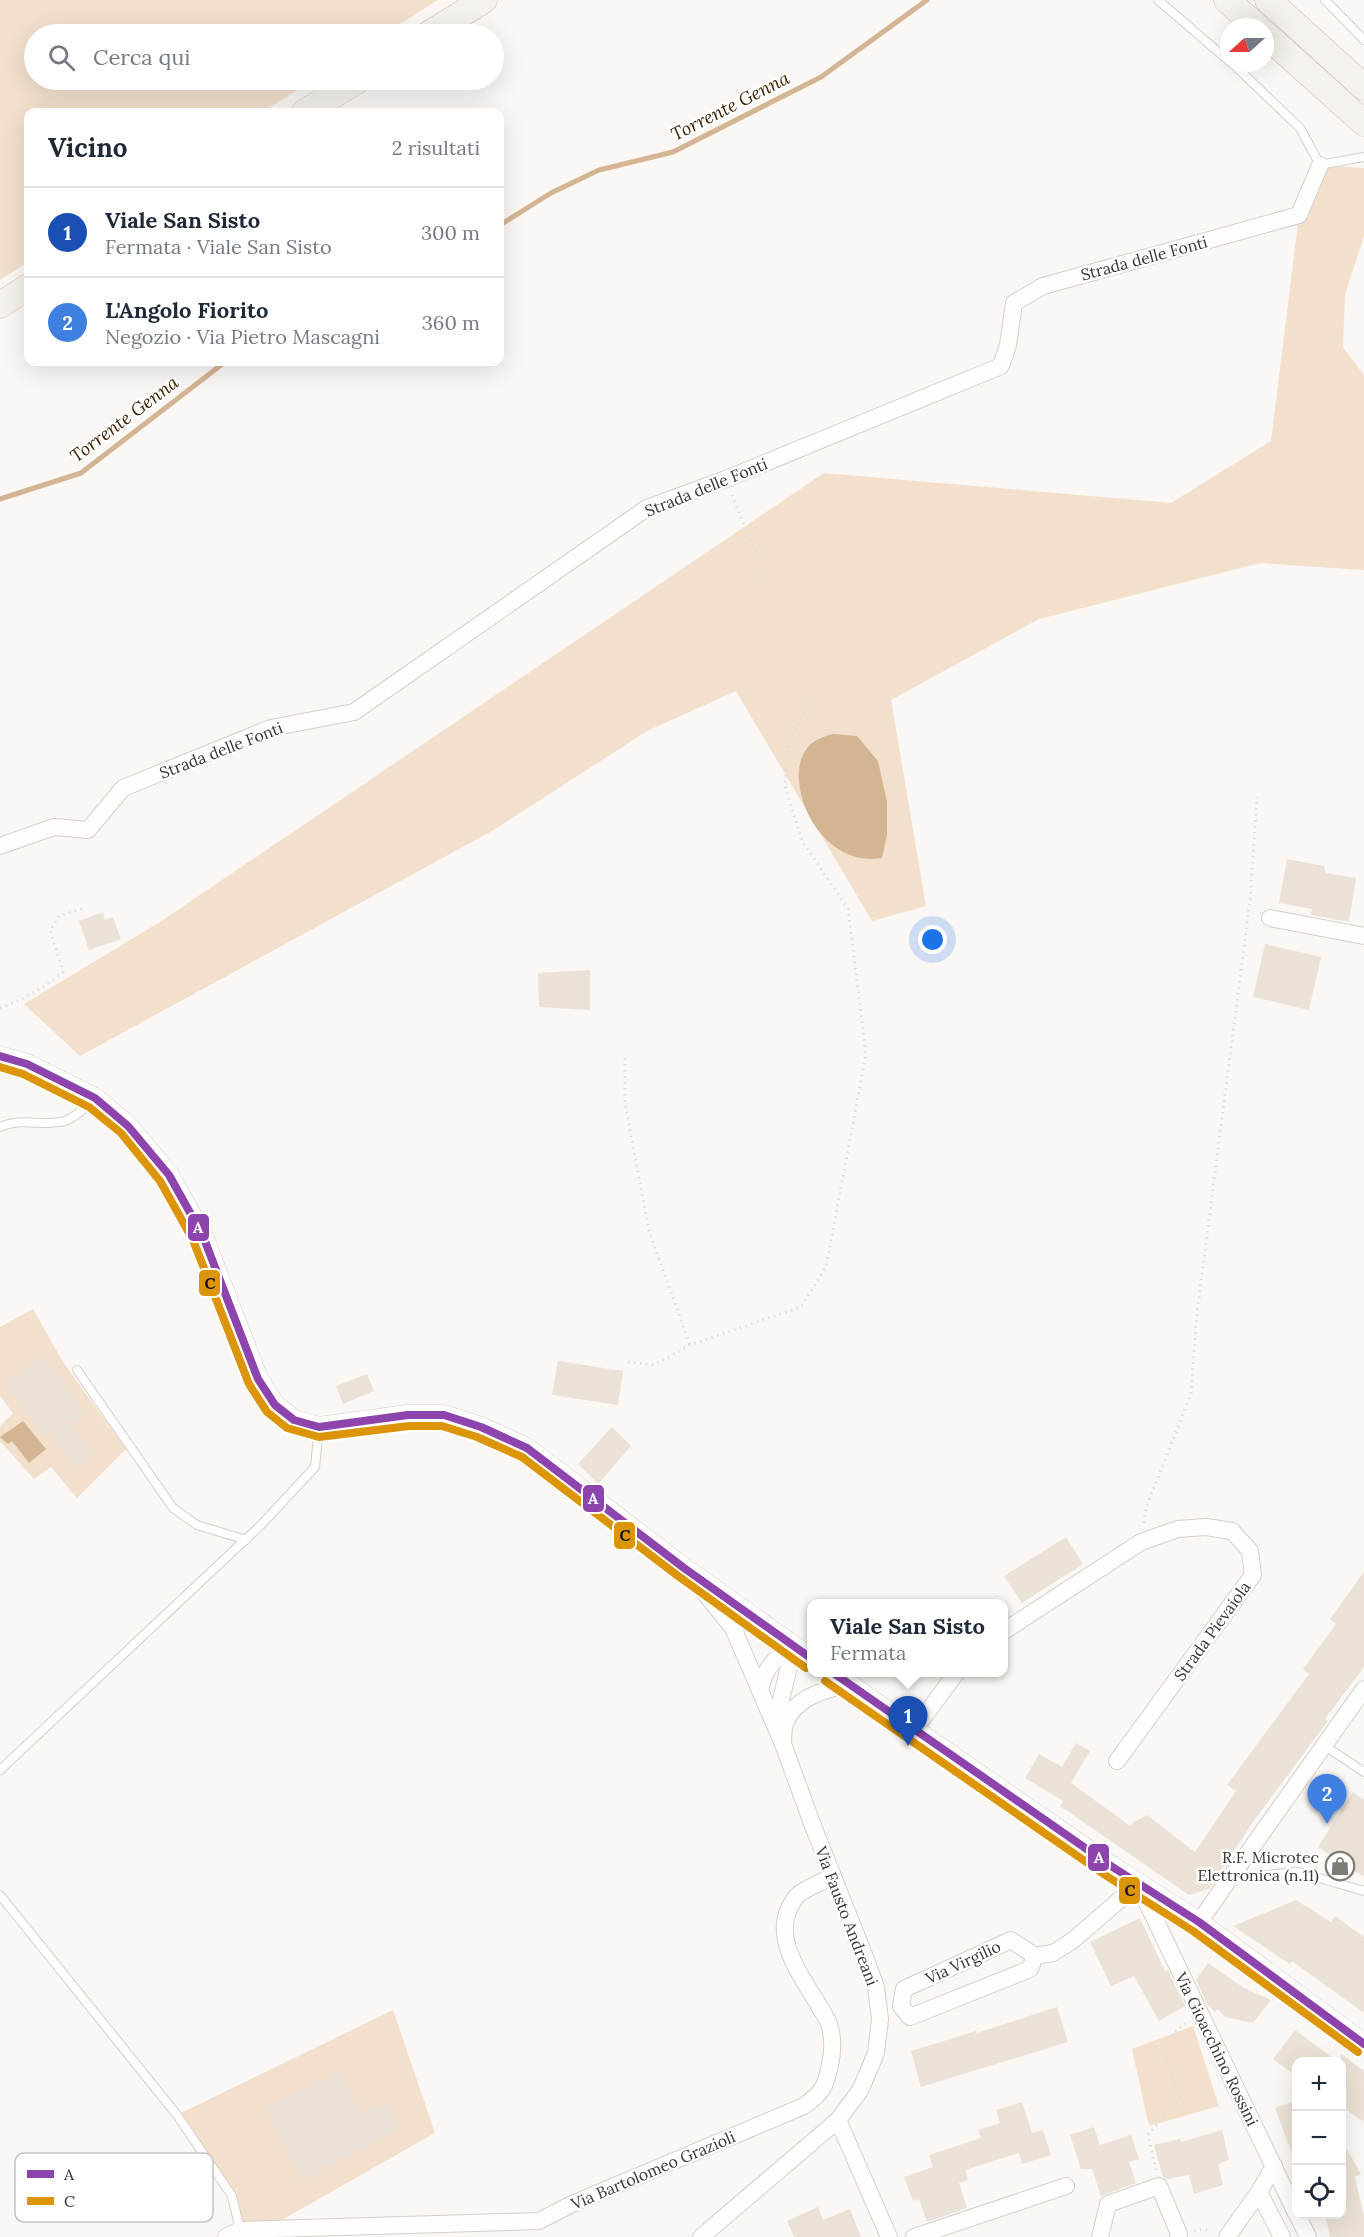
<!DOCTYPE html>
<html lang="it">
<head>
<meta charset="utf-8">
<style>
  :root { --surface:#fff; --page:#f2f2f3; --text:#1f2937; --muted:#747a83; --line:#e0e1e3; --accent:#7e7a74 }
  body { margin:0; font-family:Lora,serif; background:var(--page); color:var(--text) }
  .controls { position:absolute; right:18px; bottom:18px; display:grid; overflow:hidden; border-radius:12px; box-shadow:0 6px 24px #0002 }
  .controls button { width:54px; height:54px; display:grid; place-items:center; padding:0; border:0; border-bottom:2px solid var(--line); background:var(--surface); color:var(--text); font:30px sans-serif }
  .compass { position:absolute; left:1220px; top:18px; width:54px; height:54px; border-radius:50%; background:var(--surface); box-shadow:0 6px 24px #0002; rotate:249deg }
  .you { position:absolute; left:933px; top:940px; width:21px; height:21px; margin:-15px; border:4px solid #fff; border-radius:50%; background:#1a73e8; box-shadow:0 0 0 9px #1a73e833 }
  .badge { display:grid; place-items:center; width:39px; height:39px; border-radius:50%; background:var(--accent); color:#fff; font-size:20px; font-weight:700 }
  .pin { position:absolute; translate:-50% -50px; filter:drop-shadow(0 2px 3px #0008) }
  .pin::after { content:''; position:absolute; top:32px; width:21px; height:18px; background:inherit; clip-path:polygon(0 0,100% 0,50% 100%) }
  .popup { position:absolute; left:807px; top:1599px; width:201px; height:78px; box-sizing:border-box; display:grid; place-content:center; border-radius:12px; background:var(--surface); filter:drop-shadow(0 2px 4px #0005); font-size:20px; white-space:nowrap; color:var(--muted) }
  .popup b { font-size:22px; color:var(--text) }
  .popup::after { content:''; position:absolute; left:50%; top:100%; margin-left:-12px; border:12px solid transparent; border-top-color:var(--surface) }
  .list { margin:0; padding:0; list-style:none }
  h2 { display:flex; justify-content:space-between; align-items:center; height:78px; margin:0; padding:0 24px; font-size:26px }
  h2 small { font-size:20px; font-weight:400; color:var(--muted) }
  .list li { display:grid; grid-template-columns:39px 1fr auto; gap:18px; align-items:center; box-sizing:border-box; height:90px; padding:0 24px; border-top:2px solid var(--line) }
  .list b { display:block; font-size:22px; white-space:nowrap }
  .list p { margin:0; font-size:20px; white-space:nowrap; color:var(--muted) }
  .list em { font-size:20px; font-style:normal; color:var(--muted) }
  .icon { flex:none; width:33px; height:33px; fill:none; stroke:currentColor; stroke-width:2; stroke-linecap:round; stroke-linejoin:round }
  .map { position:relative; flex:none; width:1364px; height:2237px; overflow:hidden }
  .search { position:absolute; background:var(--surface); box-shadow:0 6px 24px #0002; left:24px; top:24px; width:480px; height:66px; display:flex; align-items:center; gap:15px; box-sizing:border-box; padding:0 21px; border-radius:33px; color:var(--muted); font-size:22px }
  .panel { position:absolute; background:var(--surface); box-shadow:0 6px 24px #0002; left:24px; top:108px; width:480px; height:258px; border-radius:12px }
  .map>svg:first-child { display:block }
  .green { fill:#f2e0cd }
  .water { fill:#d3b593 }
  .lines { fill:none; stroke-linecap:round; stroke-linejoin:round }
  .stream { stroke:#d3b593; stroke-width:5 }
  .building { fill:#ebe2d7 }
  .service-casing { stroke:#d4cfca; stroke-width:10 }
  .minor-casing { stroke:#d4cfca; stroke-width:18 }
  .tertiary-casing { stroke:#d4cfca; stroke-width:21 }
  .primary-casing { stroke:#c6bdb4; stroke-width:27 }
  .path { stroke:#dededc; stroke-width:3; stroke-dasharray:1.5 4.5; stroke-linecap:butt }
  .service { stroke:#fefefd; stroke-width:8 }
  .minor { stroke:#fefefd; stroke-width:16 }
  .tertiary { stroke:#fefefd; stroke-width:20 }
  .primary { stroke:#f5f1ec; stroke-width:26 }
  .bus-1-casing { stroke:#fff; stroke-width:12 }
  .bus-2-casing { stroke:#fff; stroke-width:12 }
  .bus-1 { stroke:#8e44ad; stroke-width:8 }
  .bus-2 { stroke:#db9507; stroke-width:8 }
  .labels { text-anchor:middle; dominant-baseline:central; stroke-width:5; stroke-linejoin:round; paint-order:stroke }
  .street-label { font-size:16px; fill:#3c362f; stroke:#fff }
  .poi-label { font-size:16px; fill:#3c362f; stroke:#fff; text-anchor:end }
  .water-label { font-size:18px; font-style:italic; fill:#3e2200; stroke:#fff }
  .key { fill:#fff; stroke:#c4c3c1; stroke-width:1.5 }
  .key-label { font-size:16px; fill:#3c362f }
  .line-badge { stroke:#fff; stroke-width:2 }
  .badge-label { font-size:16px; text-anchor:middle; font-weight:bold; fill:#fff }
  .pale-badge-label { font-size:16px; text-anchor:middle; font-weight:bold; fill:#111 }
</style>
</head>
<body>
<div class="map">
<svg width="1364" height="2237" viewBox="0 0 1364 2237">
  <rect width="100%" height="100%" fill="#faf7f4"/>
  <g class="green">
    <polygon points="0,0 438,0 384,34 34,34 34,80 314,80 262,112 28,112 28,262 0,280"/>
    <polygon points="1320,165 1364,168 1364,236 1345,294 1343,347 1364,375 1364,570 1260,563 1039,619 891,700 926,906 872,921 736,691 647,731 492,831 80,1056 24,1004 160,922 824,473 1171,503 1271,441 1299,215"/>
    <polygon points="33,1309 63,1362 126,1449 77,1498 51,1467 34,1479 0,1441 0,1426 13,1413 0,1396 0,1327"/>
    <polygon points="393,2010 435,2133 264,2230 240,2230 232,2196 177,2115"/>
    <polygon points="1193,2026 1219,2106 1149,2126 1132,2049"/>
  </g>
  <g class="water">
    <path d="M833,734l24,2 21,25 9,41v33l-5,23c-45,8 -79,-35 -83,-76 -1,-12 1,-26 9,-35 6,-7 16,-11 25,-13z"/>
    <polygon points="23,1421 46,1449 29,1463 12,1441 8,1444 0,1437"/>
  </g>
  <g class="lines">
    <g class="stream">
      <polyline points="500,225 551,193 599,170 673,152 821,77 927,0"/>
      <polyline points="0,499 81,473 225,362"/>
    </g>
  </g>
  <g class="building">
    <polygon points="1287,859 1324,866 1326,873 1356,878 1349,922 1311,915 1312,909 1279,903"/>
    <polygon points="103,912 105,920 113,917 121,939 89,950 79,921"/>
    <polygon points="1265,944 1321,957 1309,1010 1253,997"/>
    <polygon points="590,970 590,1010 539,1007 538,973"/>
    <polygon points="45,1356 85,1414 71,1423 93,1455 74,1467 50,1432 42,1437 5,1383"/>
    <polygon points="558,1361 623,1371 618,1405 552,1395"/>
    <polygon points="367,1374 374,1391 343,1404 336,1386"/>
    <polygon points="612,1427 631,1446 598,1484 578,1464"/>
    <polygon points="1066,1537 1083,1564 1022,1603 1004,1576"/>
    <polygon points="1364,1572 1364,1667 1325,1719 1328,1721 1255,1819 1209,1889 1189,1895 1060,1806 1063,1801 1025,1778 1039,1754 1062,1767 1076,1743 1090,1751 1071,1783 1129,1825 1147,1815 1195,1852 1236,1791 1227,1785 1309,1674 1303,1669 1336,1624 1330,1619"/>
    <polygon points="1353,1792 1364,1800 1364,1877 1318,1847"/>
    <polygon points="1296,1900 1331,1922 1335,1916 1364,1937 1364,2013 1292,1961 1290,1964 1233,1926"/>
    <polygon points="1140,1918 1165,1971 1168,1970 1185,2006 1159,2021 1134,1976 1111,1986 1090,1942"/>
    <polygon points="1208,1963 1244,1988 1271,2000 1253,2023 1225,2017 1218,2009 1215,2012 1207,2004 1196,1980"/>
    <polygon points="1057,2007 1068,2042 921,2087 911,2051 976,2031 977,2033"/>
    <polygon points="1295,2030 1337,2061 1296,2061 1296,2076 1273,2059"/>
    <polygon points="1341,2054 1364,2071 1364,2122 1341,2106"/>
    <polygon points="340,2071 359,2114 386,2102 399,2129 303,2180 265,2107"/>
    <polygon points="1296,2101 1296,2162 1295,2162 1275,2108"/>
    <polygon points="1022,2102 1032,2133 1043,2130 1051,2155 1022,2164 1019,2153 965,2170 968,2180 959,2183 967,2208 927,2222 919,2199 913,2201 904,2177 933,2167 929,2155 981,2138 978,2130 1000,2123 996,2110"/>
    <polygon points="1094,2127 1100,2145 1131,2135 1139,2159 1129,2162 1136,2183 1101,2196 1092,2169 1081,2169 1070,2135"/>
    <polygon points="1222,2130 1229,2160 1218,2164 1223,2185 1194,2194 1189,2175 1167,2179 1163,2177 1154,2145 1180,2139 1181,2142"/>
    <polygon points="1341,2139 1361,2174 1355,2177 1364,2217 1364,2237 1330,2237 1325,2214 1341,2214"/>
    <polygon points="818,2207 823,2220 850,2209 861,2237 794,2237 787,2221"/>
  </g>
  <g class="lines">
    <g class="service-casing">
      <g id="service">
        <polyline points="1158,0 1229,61"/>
        <polyline points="1325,0 1364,40"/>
        <polyline points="1232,63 1300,128 1320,165 1364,157"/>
        <path d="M0,1127c21,-10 44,0 65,-6 12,-4 21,-15 30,-23"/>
        <polyline points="77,1370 173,1508 197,1525 246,1540"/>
        <polyline points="1325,1746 1364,1772"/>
        <polyline points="0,1770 262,1524 315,1467 319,1427"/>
        <polyline points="1233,1878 1298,1872 1364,1891"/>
        <polyline points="0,1895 177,2115 232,2196 240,2230"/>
      </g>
    </g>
    <g class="minor-casing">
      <g id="minor">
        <polyline points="0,846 54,827 88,830 123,788 271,728 354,712 647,508 726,479 1001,366 1008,345 1014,303 1043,286 1299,215 1320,165"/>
        <polyline points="1270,918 1364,936"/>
        <polyline points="696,1582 733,1628 783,1744 813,1826 865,1957 876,1987 880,2019 876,2053 863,2084 859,2092 838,2120 701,2237"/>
        <polyline points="1004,1631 1141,1542 1178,1529 1206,1527 1232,1531 1250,1551 1253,1575 1117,1761"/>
        <path d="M760,1691c5,-25 14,-32 34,-45"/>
        <polyline points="785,1723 780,1704 794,1646"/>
        <polyline points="914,1730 957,1672"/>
        <path d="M783,1744c0,-7 0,-14 2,-20 9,-27 40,-34 64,-40"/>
        <polyline points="1199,1922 1364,1689"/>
        <polyline points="1035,1956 1030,1969 910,2017 901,2006 904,1989 1011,1940 1035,1956 1053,1953 1072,1941 1138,1884 1296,2213"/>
        <polyline points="838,2120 889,2237"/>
        <polyline points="1259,2192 1282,2237"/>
        <polyline points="1297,2214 1308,2237"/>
        <path d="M226,2237l14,-7 299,-9 33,-17 232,-98c19,-14 21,-18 26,-41 3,-13 3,-28 -1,-41 -2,-7 -8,-13 -11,-20 -19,-32 -51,-72 -21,-108 7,-8 26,-14 36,-20"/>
        <polyline points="914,2237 1066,2186"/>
        <polyline points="1100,2237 1108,2204 1159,2186 1179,2234 1178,2237"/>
        <polyline points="1227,2237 1259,2192 1274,2166"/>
      </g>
    </g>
    <g class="tertiary-casing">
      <g id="tertiary">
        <polyline points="0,1056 27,1064 95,1098 128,1126 169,1175 203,1236 258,1379 275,1405 294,1420 319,1427 408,1415 444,1415 481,1427 527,1448 684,1568 812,1659"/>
        <polyline points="831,1672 1111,1866 1199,1922 1364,2044"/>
      </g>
    </g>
    <g class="primary-casing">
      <g id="primary">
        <polyline points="1227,0 1257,27"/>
        <polyline points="1268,0 1364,87"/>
        <polyline points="429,34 484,0"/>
        <polyline points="1265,34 1364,123"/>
        <polyline points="305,112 358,80"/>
        <polyline points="0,305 28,287"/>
      </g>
    </g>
    <g class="path">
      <polyline points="732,495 769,586"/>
      <path d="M0,1008c24,-8 43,-20 63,-36l-13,-42 9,-14 25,-8"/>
      <polyline points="625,1058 625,1103 649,1231 690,1345"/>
      <polyline points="628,1362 654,1365 690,1345 801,1307 826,1267 866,1054 848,909 802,841 785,786 787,749 813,692"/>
      <polyline points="1144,1523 1146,1508 1191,1394 1197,1313 1250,900 1257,797"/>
      <polyline points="1156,2170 1148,2135 1179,2098 1164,2049 1173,2034 1187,2022"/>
      <polyline points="1194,2231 1204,2229 1211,2232"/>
    </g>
    <use href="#service" class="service"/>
    <use href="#minor" class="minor"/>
    <use href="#tertiary" class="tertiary"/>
    <use href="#primary" class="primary"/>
    <g class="bus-1-casing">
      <g id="bus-1">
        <polyline points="0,1056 27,1064 95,1098 128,1126 169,1175 203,1236 258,1379 275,1405 294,1420 319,1427 408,1415 444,1415 481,1427 527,1448 684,1568 812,1659"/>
        <polyline points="832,1672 1111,1866 1199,1922 1364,2044"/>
      </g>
    </g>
    <g class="bus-2-casing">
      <g id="bus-2">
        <polyline points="0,1067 23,1074 89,1107 121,1133 160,1181 193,1240 249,1384 267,1412 287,1428 319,1437 409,1426 442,1426 477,1437 522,1457 678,1576 806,1668"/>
        <polyline points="825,1681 1105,1875 1193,1931 1358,2052"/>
      </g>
    </g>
    <use href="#bus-1" class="bus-1"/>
    <use href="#bus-2" class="bus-2"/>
  </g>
  <defs>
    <g id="shop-ring" transform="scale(1.5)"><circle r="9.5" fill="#fff" stroke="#7e7a74" stroke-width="1.5"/><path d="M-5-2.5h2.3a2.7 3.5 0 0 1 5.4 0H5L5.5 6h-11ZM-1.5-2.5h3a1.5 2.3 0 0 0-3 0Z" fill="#7e7a74"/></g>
  </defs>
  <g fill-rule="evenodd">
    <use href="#shop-ring" x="1340" y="1866"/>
  </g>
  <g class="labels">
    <g class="street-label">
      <text transform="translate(1144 258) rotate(-15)">Strada delle Fonti</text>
      <text transform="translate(706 487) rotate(-22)">Strada delle Fonti</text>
      <text transform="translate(221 750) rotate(-21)">Strada delle Fonti</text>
      <text transform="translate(1212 1631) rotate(-54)">Strada Pievaiola</text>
      <text transform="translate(847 1916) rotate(69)">Via Fausto Andreani</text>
      <text transform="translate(963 1962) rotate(-25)">Via Virgilio</text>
      <text transform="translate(1217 2049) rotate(64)">Via Gioacchino Rossini</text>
      <text transform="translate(653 2170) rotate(-23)">Via Bartolomeo Grazioli</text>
    </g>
    <g class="poi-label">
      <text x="1319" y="1857">R.F. Microtec<tspan x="1319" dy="18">Elettronica (n.11)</tspan></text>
    </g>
    <g class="water-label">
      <text transform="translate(730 106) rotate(-27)">Torrente Genna</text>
      <text transform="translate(124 419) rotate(-37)">Torrente Genna</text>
    </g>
  </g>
  <rect x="15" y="2153" width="198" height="69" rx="9" class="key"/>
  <rect x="27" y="2170" width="27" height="8" fill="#8e44ad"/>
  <rect x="27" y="2197" width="27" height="8" fill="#db9507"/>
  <g class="key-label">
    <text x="64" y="2180">A</text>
    <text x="64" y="2207">C</text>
  </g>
  <g class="line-badge">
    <rect x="187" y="1213" width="23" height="29" rx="6" fill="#8e44ad"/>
    <rect x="198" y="1269" width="23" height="28" rx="6" fill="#db9507"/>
    <rect x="582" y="1484" width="23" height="29" rx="6" fill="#8e44ad"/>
    <rect x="613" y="1521" width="23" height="29" rx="6" fill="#db9507"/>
    <rect x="1087" y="1843" width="23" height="29" rx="6" fill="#8e44ad"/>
    <rect x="1118" y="1876" width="23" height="29" rx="6" fill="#db9507"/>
  </g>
  <g class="badge-label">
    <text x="198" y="1233">A</text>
    <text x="593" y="1504">A</text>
    <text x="1099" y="1863">A</text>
  </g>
  <g class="pale-badge-label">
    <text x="210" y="1289">C</text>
    <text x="625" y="1541">C</text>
    <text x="1130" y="1896">C</text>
  </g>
</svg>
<div class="controls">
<button>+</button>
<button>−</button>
<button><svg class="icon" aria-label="locate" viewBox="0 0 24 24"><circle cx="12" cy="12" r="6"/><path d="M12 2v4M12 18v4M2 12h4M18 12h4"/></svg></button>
</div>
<svg class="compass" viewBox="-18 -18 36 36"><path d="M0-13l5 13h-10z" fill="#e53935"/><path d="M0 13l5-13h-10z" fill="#747a83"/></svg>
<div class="you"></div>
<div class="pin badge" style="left:908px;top:1746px;background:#1a4fb4">1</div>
<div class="popup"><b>Viale San Sisto</b>Fermata</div>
<div class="pin badge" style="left:1327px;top:1824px;background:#3f7fe0">2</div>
<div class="search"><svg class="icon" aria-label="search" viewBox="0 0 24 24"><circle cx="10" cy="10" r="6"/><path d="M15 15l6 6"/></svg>Cerca qui</div>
<section class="panel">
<h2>Vicino<small>2 risultati</small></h2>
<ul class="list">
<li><span class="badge" style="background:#1a4fb4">1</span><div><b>Viale San Sisto</b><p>Fermata · Viale San Sisto</p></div><em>300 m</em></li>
<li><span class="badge" style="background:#3f7fe0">2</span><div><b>L'Angolo Fiorito</b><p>Negozio · Via Pietro Mascagni</p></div><em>360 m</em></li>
</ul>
</section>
</div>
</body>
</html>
